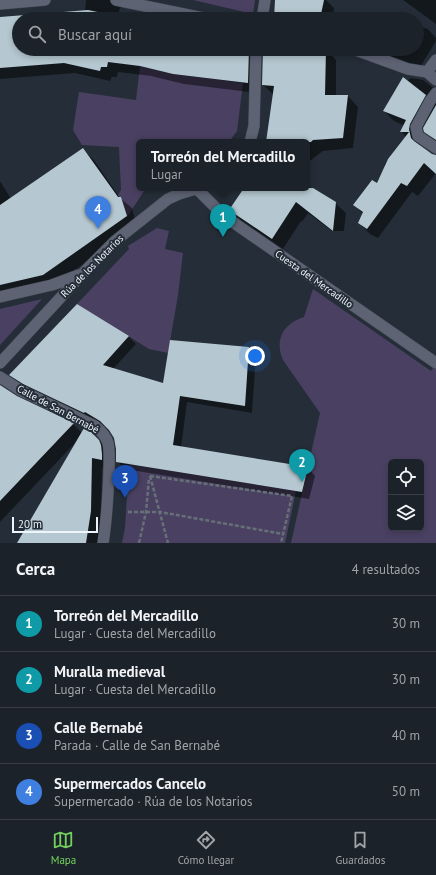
<!DOCTYPE html>
<html lang="es">
<head>
<meta charset="utf-8">
<style>
  :root { --surface:#1c222a; --page:#252a32; --text:#f1f3f6; --muted:#a0a4a8; --line:#3a3f47; --accent:#72d25d }
  body { margin:0; font-family:"PT Sans",sans-serif; background:var(--page); color:var(--text) }
  .controls { position:absolute; right:12px; bottom:12px; display:grid; overflow:hidden; border-radius:6px; box-shadow:0 2px 6px #0003 }
  .controls button { width:36px; height:36px; display:grid; place-items:center; padding:0; border:0; border-bottom:1px solid var(--line); background:var(--surface); color:var(--text); font:20px sans-serif }
  .scale { position:absolute; left:12px; bottom:10px; width:86px; box-sizing:border-box; padding-left:4px; border:2px solid #eef4fb; border-top:0; font-size:11px; line-height:14px; white-space:nowrap; color:#eef4fb; -webkit-text-stroke:3px #252e38; paint-order:stroke }
  .you { position:absolute; left:255px; top:356px; width:14px; height:14px; margin:-10px; border:3px solid #fff; border-radius:50%; background:#1a73e8; box-shadow:0 0 0 6px #1a73e833 }
  .badge { display:grid; place-items:center; width:26px; height:26px; border-radius:50%; background:var(--accent); color:#fff; font-size:13px; font-weight:700 }
  .pin { position:absolute; translate:-50% -33px; filter:drop-shadow(0 1px 2px #0008) }
  .pin::after { content:''; position:absolute; top:21px; width:14px; height:12px; background:inherit; clip-path:polygon(0 0,100% 0,50% 100%) }
  .popup { position:absolute; left:136px; top:139px; width:174px; height:52px; box-sizing:border-box; display:grid; place-content:center; border-radius:6px; background:var(--surface); filter:drop-shadow(0 1px 3px #0005); font-size:13px; white-space:nowrap; color:var(--muted) }
  .popup b { font-size:15px; color:var(--text) }
  .popup::after { content:''; position:absolute; left:50%; top:100%; margin-left:-8px; border:8px solid transparent; border-top-color:var(--surface) }
  .list { margin:0; padding:0; list-style:none }
  h2 { display:flex; justify-content:space-between; align-items:center; height:52px; margin:0; padding:0 16px; font-size:17px }
  h2 small { font-size:13px; font-weight:400; color:var(--muted) }
  .list li { display:grid; grid-template-columns:26px 1fr auto; gap:12px; align-items:center; box-sizing:border-box; height:56px; padding:0 16px; border-top:1px solid var(--line) }
  .list b { display:block; font-size:15px; white-space:nowrap }
  .list p { margin:0; font-size:13px; white-space:nowrap; color:var(--muted) }
  .list em { font-size:13px; font-style:normal; color:var(--muted) }
  .icon { flex:none; width:22px; height:22px; fill:none; stroke:currentColor; stroke-width:2; stroke-linecap:round; stroke-linejoin:round }
  .map { position:relative; flex:none; width:436px; height:543px; overflow:hidden }
  .search { position:absolute; background:var(--surface); box-shadow:0 2px 6px #0003; left:12px; right:12px; top:12px; height:44px; display:flex; align-items:center; gap:10px; box-sizing:border-box; padding:0 14px; border-radius:22px; color:var(--muted); font-size:15px }
  .sheet { height:276px; background:var(--surface) }
  nav { display:flex; justify-content:space-around; align-items:center; box-sizing:border-box; height:56px; border-top:1px solid var(--line); background:var(--surface); font-size:11px; color:var(--muted) }
  nav a { display:grid; justify-items:center; gap:2px }
  nav .on { color:var(--accent) }
  .map>svg:first-child { display:block }
  .green { fill:#4a4162; fill-rule:evenodd }
  .shadow { fill:#0007 }
  .building { fill:#b5c7d0 }
  .lines { fill:none; stroke-linecap:round; stroke-linejoin:round }
  .pedestrian-casing { stroke:#414a53; stroke-width:12 }
  .minor-casing { stroke:#414a53; stroke-width:12 }
  .path { stroke:#676f78; stroke-width:2.5; stroke-dasharray:4 2; stroke-linecap:butt }
  .pedestrian { stroke:#5e6374; stroke-width:11 }
  .minor { stroke:#5e6374; stroke-width:11 }
  .labels { text-anchor:middle; dominant-baseline:central; stroke-width:4; stroke-linejoin:round; paint-order:stroke }
  .street-label { font-size:10px; fill:#eef4fb; stroke:#252e38 }
</style>
</head>
<body>
<div class="map">
<svg width="436" height="543" viewBox="0 0 436 543">
  <rect width="100%" height="100%" fill="#252e38"/>
  <g class="green">
    <polygon points="193,0 255,0 253,14"/>
    <polygon points="140,66 173,74 243,83 237,131 229,142 139,142 139,188 146,188 127,217 121,197 117,197 121,190 119,147 82,145 73,130 79,92 136,100"/>
    <polygon points="157,228 169,231 165,249 183,253 178,295 168,353 149,349 77,304 129,249 128,246"/>
    <path d="M313,289l118,82 5,-7v179h-145l29,-130 -37,-53c-9,-20 1,-37 21,-43zM391,462h30v66h-30z"/>
    <polygon points="42,299 0,345 0,309"/>
    <polygon points="129,464 296,491 285,543 122,543 125,528"/>
  </g>
  <g class="shadow">
    <polygon points="86,0 122,0 122,6 119,10 121,18 126,19 19,19 19,49 257,49 262,54 259,60 258,93 184,84 151,76 118,72 117,77 112,77 110,81 75,73 0,79 0,18 85,12"/>
    <polygon points="276,0 326,0 334,8 332,19 275,19"/>
    <polygon points="403,0 436,0 436,24"/>
    <polygon points="417,26 428,29 436,38 436,41 419,69 388,59 379,49 417,49"/>
    <polygon points="264,49 327,49 327,50 336,60 336,96 348,96 358,107 353,148 323,151 307,163 307,142 267,142 274,95 263,85"/>
    <polygon points="411,78 423,80 436,90 436,142 425,131 424,127 420,135 419,140 421,148 432,155 436,155 436,173 418,196 412,192 378,238 370,234 359,223 363,214 354,205 377,185 386,166 384,165 406,137 402,132 405,126 394,121 384,111 399,86"/>
    <polygon points="83,150 94,160 120,198 132,208 137,227 53,285 0,298 0,181 11,199"/>
    <polygon points="307,185 335,203 346,213 344,231 332,231 308,213 302,222 301,221 283,249 241,220 231,209 245,188 307,188"/>
    <polygon points="78,305 129,337 136,344 113,369 163,384 249,348 256,356 252,413 187,402 181,448 308,468 315,476 309,499 125,469 117,461 117,449 115,438 108,428 93,418 92,420 32,391 18,382 11,375"/>
    <polygon points="0,387 16,397 73,424 82,433 91,433 108,450 112,469 102,468 101,522 98,543 19,543 76,442 0,522"/>
  </g>
  <g class="building">
    <polygon points="275,0 324,0 320,19 274,19"/>
    <polygon points="88,10 131,19 19,19 19,49 249,49 248,83 173,74 140,66 108,62 107,67 101,67 100,71 64,63 0,68 0,17"/>
    <polygon points="263,49 326,49 325,95 348,95 343,138 313,140 311,142 266,142 274,86 262,85"/>
    <polygon points="403,77 426,95 410,124 409,129 411,138 414,141 432,154 436,155 436,174 424,163 407,186 401,183 367,229 358,223 363,212 353,205 372,180 377,183 388,159 409,132 400,132 406,120 383,111"/>
    <polygon points="436,105 436,140 424,132 423,128"/>
    <polygon points="83,148 118,197 121,197 127,216 43,275 0,285 0,205"/>
    <polygon points="244,188 313,188 336,202 333,231 296,202 272,239 229,210"/>
    <polygon points="77,304 129,336 103,365 163,383 170,340 249,347 245,406 180,396 173,445 308,467 302,492 116,462 116,449 114,438 109,430 100,421 85,412 84,413 23,384 9,375"/>
    <polygon points="0,385 17,396 74,423 0,501"/>
    <polygon points="84,428 91,432 99,440 101,445 102,454 102,460 92,458 91,511 86,543 17,543"/>
  </g>
  <g class="lines">
    <g class="pedestrian-casing">
      <g id="pedestrian">
        <polyline points="353,49 408,69 427,72"/>
        <polyline points="427,72 436,60"/>
        <polyline points="427,72 436,80"/>
        <polyline points="436,93 430,101 416,127 418,136 436,148"/>
      </g>
    </g>
    <g class="minor-casing">
      <g id="minor">
        <polyline points="116,0 208,19"/>
        <polyline points="0,4 45,0"/>
        <polyline points="262,19 265,0"/>
        <polyline points="250,142 254,126 256,49"/>
        <polyline points="197,189 224,216 436,363"/>
        <polyline points="0,297 52,285 79,275"/>
        <polyline points="0,363 87,269 115,241 168,199 179,194 199,188"/>
        <path d="M0,377l20,13 75,36c6,5 11,10 13,17 2,9 1,19 1,28 -1,25 -2,48 -6,72"/>
      </g>
    </g>
    <g class="path">
      <polyline points="150,476 292,496 281,543"/>
      <polyline points="150,476 168,543"/>
      <polyline points="128,512 160,512 283,534"/>
      <polyline points="139,543 146,512 149,478"/>
    </g>
    <use href="#pedestrian" class="pedestrian"/>
    <use href="#minor" class="minor"/>
  </g>
  <g class="labels">
    <g class="street-label">
      <text transform="translate(92 266) rotate(-45)">Rúa de los Notarios</text>
      <text transform="translate(314 279) rotate(35)">Cuesta del Mercadillo</text>
      <text transform="translate(58 409) rotate(28)">Calle de San Bernabé</text>
    </g>
  </g>
</svg>
<div class="controls">
<button><svg class="icon" aria-label="locate" viewBox="0 0 24 24"><circle cx="12" cy="12" r="6"/><path d="M12 2v4M12 18v4M2 12h4M18 12h4"/></svg></button>
<button><svg class="icon" aria-label="layers" viewBox="0 0 24 24"><path d="M12 4l9 5-9 5-9-5zM3 14l9 5 9-5"/></svg></button>
</div>
<div class="scale">20 m</div>
<div class="you"></div>
<div class="pin badge" style="left:223px;top:237px;background:#0f9aa8">1</div>
<div class="popup"><b>Torreón del Mercadillo</b>Lugar</div>
<div class="pin badge" style="left:302px;top:482px;background:#0f9aa8">2</div>
<div class="pin badge" style="left:125px;top:498px;background:#1a4fb4">3</div>
<div class="pin badge" style="left:98px;top:229px;background:#3f7fe0">4</div>
<div class="search"><svg class="icon" aria-label="search" viewBox="0 0 24 24"><circle cx="10" cy="10" r="6"/><path d="M15 15l6 6"/></svg>Buscar aquí</div>
</div>
<section class="sheet">
<h2>Cerca<small>4 resultados</small></h2>
<ul class="list">
<li><span class="badge" style="background:#0f9aa8">1</span><div><b>Torreón del Mercadillo</b><p>Lugar · Cuesta del Mercadillo</p></div><em>30 m</em></li>
<li><span class="badge" style="background:#0f9aa8">2</span><div><b>Muralla medieval</b><p>Lugar · Cuesta del Mercadillo</p></div><em>30 m</em></li>
<li><span class="badge" style="background:#1a4fb4">3</span><div><b>Calle Bernabé</b><p>Parada · Calle de San Bernabé</p></div><em>40 m</em></li>
<li><span class="badge" style="background:#3f7fe0">4</span><div><b>Supermercados Cancelo</b><p>Supermercado · Rúa de los Notarios</p></div><em>50 m</em></li>
</ul>
</section>
<nav>
<a class="on"><svg class="icon" aria-label="map" viewBox="0 0 24 24"><path d="M3 6l6-2 6 2 6-2v14l-6 2-6-2-6 2zM9 4v14M15 6v14"/></svg>Mapa</a>
<a><svg class="icon" aria-label="directions" viewBox="0 0 24 24"><path d="M12 3l9 9-9 9-9-9zM9 14v-3h6M13 9l2 2-2 2"/></svg>Cómo llegar</a>
<a><svg class="icon" aria-label="saved" viewBox="0 0 24 24"><path d="M7 4h10v16l-5-4-5 4z"/></svg>Guardados</a>
</nav>
</body>
</html>
